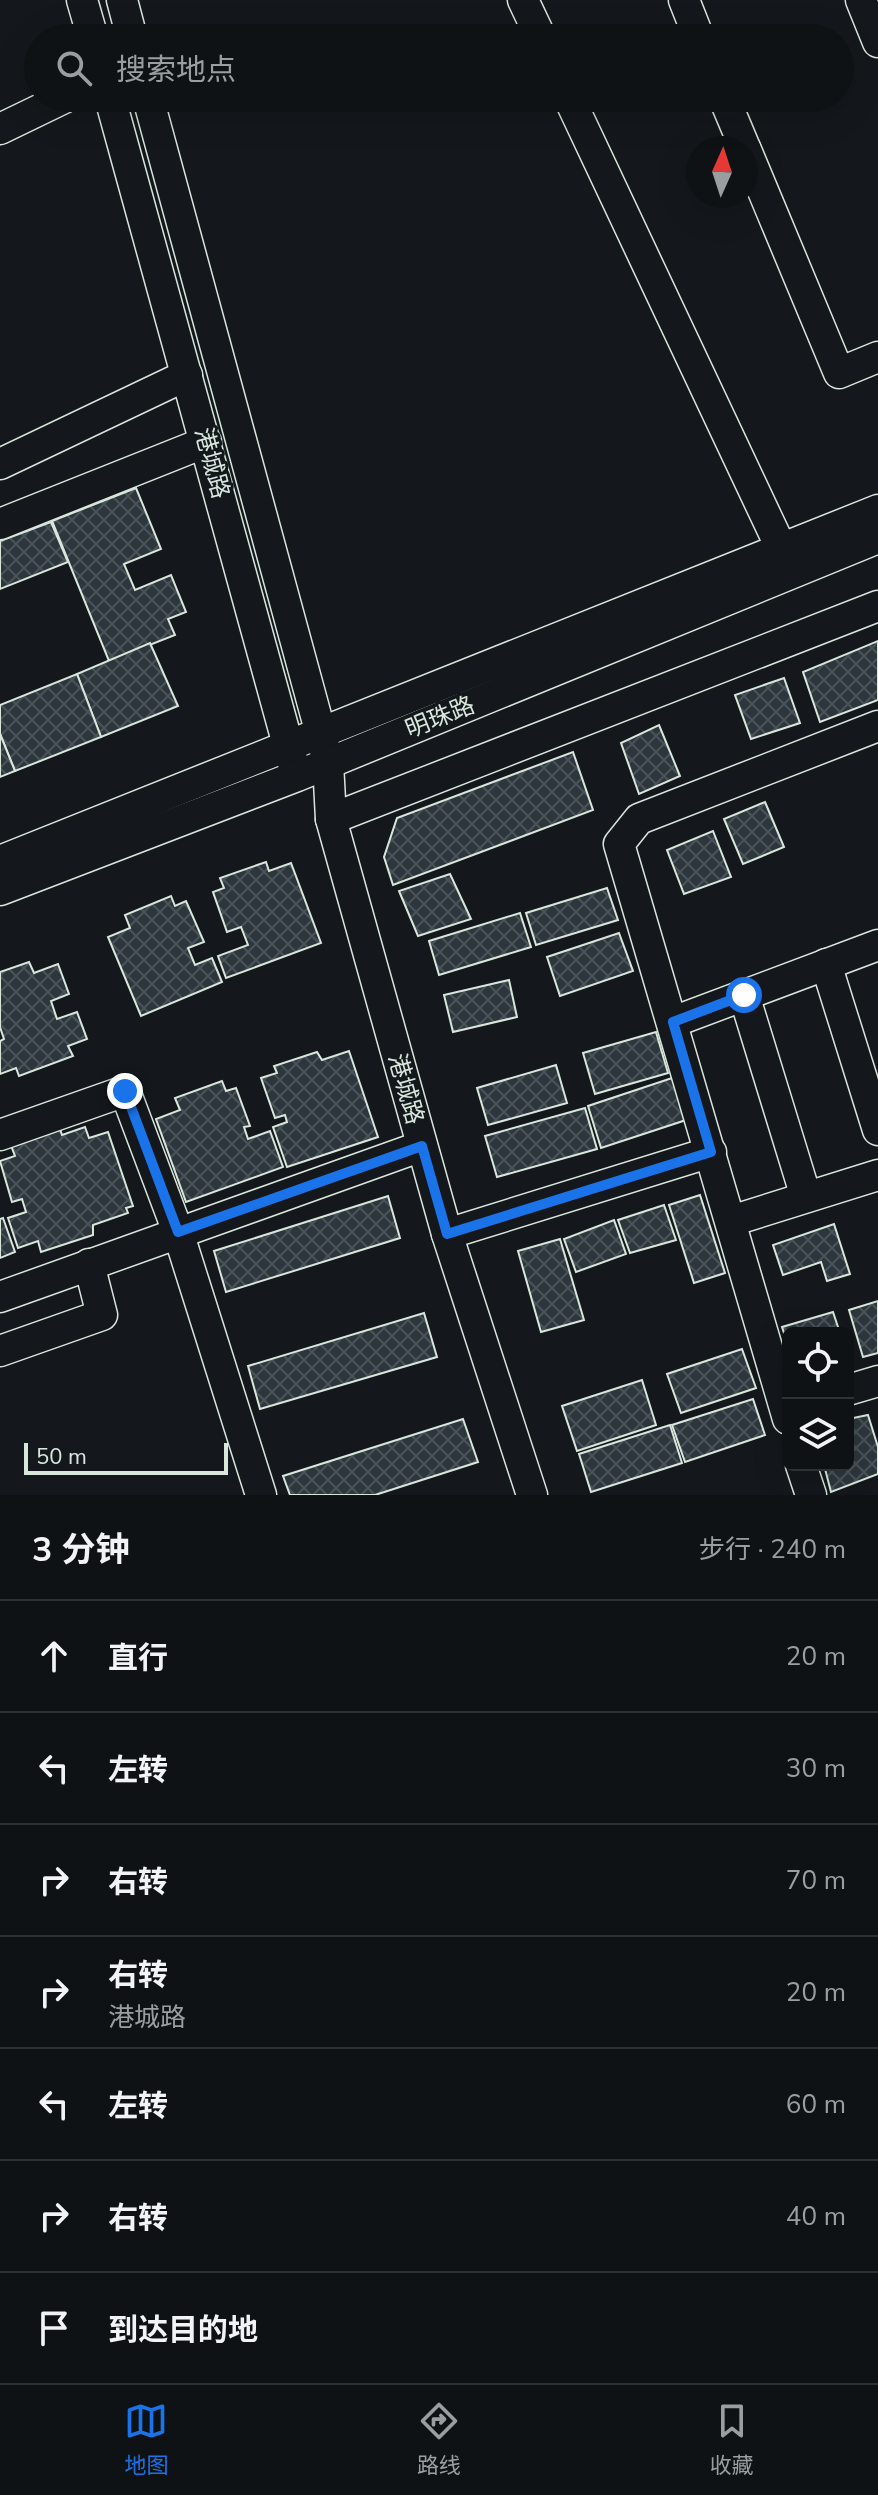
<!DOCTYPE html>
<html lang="zh">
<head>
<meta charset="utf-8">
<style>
  :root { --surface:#0f1215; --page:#181b1e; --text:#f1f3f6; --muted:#9b9ea0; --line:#2f3234; --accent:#1a73e8 }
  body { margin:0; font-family:"Nunito Sans","Noto Sans SC",sans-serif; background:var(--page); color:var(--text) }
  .controls { position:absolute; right:24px; bottom:24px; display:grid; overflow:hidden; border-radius:12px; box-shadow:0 8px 32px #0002 }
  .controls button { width:72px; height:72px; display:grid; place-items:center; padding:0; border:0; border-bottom:2px solid var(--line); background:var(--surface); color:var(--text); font:40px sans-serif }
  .compass { position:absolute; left:686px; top:136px; width:72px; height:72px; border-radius:50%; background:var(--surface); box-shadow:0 8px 32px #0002; rotate:3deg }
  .scale { position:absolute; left:24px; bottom:20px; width:204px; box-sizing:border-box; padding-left:8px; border:4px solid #d8e6dc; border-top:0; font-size:22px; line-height:28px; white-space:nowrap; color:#d8e6dc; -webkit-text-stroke:6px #14181c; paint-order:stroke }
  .stop { position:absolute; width:24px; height:24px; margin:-18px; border:6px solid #1a73e8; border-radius:50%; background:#fff }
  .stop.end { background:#1a73e8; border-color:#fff; box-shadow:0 2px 8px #0008 }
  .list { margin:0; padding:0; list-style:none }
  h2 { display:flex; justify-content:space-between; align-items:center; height:104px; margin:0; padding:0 32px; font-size:34px }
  h2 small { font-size:26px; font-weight:400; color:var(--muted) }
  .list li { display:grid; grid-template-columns:52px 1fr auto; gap:24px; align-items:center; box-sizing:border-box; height:112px; padding:0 32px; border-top:2px solid var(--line) }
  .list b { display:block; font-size:30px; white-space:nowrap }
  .list p { margin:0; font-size:26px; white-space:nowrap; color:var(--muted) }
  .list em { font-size:26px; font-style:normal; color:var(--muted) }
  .icon { flex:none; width:44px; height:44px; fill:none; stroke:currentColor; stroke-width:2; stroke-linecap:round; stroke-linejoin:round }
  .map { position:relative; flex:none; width:878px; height:1495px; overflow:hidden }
  .search { position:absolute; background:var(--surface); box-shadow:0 8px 32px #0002; left:24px; right:24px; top:24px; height:88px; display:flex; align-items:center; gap:20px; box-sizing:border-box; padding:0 28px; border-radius:44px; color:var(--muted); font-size:30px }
  .sheet { height:888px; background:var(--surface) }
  nav { display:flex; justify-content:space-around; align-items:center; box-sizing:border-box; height:112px; border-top:2px solid var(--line); background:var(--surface); font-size:22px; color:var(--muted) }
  nav a { display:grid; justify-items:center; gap:4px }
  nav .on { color:var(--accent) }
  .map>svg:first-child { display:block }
  .building { fill:url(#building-cross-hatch); stroke:#d8e6dc; stroke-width:2 }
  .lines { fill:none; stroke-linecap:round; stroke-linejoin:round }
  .minor-casing { stroke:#d8e6dc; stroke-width:33 }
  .minor { stroke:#14181c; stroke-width:30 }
  .route { stroke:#1a73e8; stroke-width:10 }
  .labels { text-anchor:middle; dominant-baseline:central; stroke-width:6; stroke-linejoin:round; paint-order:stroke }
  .street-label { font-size:24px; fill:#d8e6dc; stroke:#14181c }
</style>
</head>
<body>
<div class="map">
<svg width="878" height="1495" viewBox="0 0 878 1495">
  <defs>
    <pattern id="building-cross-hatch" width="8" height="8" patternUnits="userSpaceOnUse" patternTransform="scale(2)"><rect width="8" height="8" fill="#2c363c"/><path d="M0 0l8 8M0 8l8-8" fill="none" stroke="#4a5358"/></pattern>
  </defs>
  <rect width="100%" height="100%" fill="#14181c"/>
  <g class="building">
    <polygon points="136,488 161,549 124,564 135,590 171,575 186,612 168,619 175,635 109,661 52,521"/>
    <polygon points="51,522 68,562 0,589 0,541"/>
    <polygon points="878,641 878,700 820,722 803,672"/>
    <polygon points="150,643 178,706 101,737 77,674"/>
    <polygon points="77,674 101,737 15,771 0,734 0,705"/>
    <polygon points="784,678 800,723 751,739 735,695"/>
    <polygon points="659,725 680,776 639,794 621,743"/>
    <polygon points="0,734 15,771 0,777"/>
    <polygon points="573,752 593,810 393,885 384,857 397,818"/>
    <polygon points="765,802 784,847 743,864 724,819"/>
    <polygon points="713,831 731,877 684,894 667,850"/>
    <polygon points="266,862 269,871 291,863 321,943 226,978 218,956 248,945 241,927 227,932 213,892 224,888 220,878"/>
    <polygon points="450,874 471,919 418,936 399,891"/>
    <polygon points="607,888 618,920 536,945 526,913"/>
    <polygon points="171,896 175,906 186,901 204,942 188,948 195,965 212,958 222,982 141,1016 108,937 130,928 125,915"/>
    <polygon points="520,913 531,947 439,975 429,941"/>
    <polygon points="619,933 633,971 560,996 547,957"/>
    <polygon points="29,962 34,973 58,964 69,994 51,1001 57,1019 77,1012 87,1039 68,1046 73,1056 19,1076 16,1068 0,1074 0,1041 4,1039 0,1027 0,972"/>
    <polygon points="509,980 517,1017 453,1032 444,995"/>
    <polygon points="656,1032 668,1073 595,1094 583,1053"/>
    <polygon points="349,1051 378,1137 287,1167 273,1127 287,1122 285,1115 275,1118 261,1078 277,1073 274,1066 317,1052 322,1060"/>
    <polygon points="556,1065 567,1103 488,1125 477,1088"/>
    <polygon points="672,1078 686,1120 601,1148 588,1106"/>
    <polygon points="222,1081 226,1091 236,1088 250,1126 244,1127 248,1139 270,1131 283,1167 186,1202 156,1119 180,1110 175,1098"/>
    <polygon points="585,1108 597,1149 497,1177 485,1136"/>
    <polygon points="59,1126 62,1135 85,1127 89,1138 108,1132 133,1206 126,1208 128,1213 93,1225 93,1235 41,1252 38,1241 18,1248 8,1218 26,1212 22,1199 12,1202 0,1161 15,1156 10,1143"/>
    <polygon points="700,1195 725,1273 694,1283 669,1205"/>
    <polygon points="388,1196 400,1238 226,1292 214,1251"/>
    <polygon points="664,1205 676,1240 630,1253 618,1220"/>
    <polygon points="3,1218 15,1252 0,1258 0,1219"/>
    <polygon points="614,1220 626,1254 576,1272 564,1239"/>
    <polygon points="834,1224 850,1274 827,1281 821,1262 783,1275 773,1245"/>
    <polygon points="560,1239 584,1320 541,1332 518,1251"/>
    <polygon points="878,1301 878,1353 863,1357 849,1310"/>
    <polygon points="833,1312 840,1333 788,1333 788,1345 782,1327"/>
    <polygon points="424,1313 437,1357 260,1409 248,1366"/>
    <polygon points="742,1349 756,1388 681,1413 667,1374"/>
    <polygon points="642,1380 656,1425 577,1451 562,1406"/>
    <polygon points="753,1399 765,1435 685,1462 672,1425"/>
    <polygon points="868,1415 878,1447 878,1474 831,1492 824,1465 848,1465 848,1419"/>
    <polygon points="463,1419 478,1462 375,1495 290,1495 283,1476"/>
    <polygon points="670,1425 682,1463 591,1492 579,1454"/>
  </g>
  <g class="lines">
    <g class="minor-casing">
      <g id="minor">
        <polyline points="82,0 93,38"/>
        <polyline points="122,0 132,38"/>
        <polyline points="523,0 541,38"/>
        <polyline points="684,0 699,38"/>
        <polyline points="861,0 878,42"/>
        <polyline points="110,98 293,763"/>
        <polyline points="148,98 321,734 328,763 331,819 447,1234 532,1495"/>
        <polyline points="569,98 782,550"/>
        <polyline points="724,98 745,148"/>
        <polyline points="0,129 64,98"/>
        <polyline points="746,150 839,373 878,357"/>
        <polyline points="0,464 187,375"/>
        <polyline points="0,524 206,442"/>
        <polyline points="331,819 878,606"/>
        <polyline points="0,861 878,510"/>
        <polyline points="0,890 297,776 878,538"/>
        <polyline points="826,964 878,1130"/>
        <polyline points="744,995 806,1197"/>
        <polyline points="673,1022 878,945"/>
        <polyline points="0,1135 125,1091 178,1232 261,1495"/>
        <polyline points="731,1221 878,1175"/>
        <polyline points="447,1234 711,1152"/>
        <polyline points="0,1297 422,1146"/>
        <polyline points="0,1351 102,1315 89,1264"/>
        <polyline points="848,1390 878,1381"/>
        <polyline points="788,1419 619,844 639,819 878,726"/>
        <polyline points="801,1465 811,1495"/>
      </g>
    </g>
    <use href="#minor" class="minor"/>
  </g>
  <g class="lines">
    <polyline class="route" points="125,1091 178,1232 422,1146 447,1234 711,1152 673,1022 744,995"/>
  </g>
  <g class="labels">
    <g class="street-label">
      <text transform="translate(212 463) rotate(75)">港城路</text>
      <text transform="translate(440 717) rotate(-22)">明珠路</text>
      <text transform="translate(406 1089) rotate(74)">港城路</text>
    </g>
  </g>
</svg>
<div class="controls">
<button><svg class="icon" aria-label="locate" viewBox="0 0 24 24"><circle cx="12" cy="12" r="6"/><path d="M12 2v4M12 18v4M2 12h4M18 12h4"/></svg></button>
<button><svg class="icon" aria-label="layers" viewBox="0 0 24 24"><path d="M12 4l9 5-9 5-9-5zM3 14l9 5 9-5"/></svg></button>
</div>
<svg class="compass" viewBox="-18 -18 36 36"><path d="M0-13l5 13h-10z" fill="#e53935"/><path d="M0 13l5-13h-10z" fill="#9b9ea0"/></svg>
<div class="scale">50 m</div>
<div class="stop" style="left:744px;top:995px"></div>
<div class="stop end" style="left:125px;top:1091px"></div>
<div class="search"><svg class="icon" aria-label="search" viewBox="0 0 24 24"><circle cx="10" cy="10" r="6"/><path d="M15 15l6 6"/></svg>搜索地点</div>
</div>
<section class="sheet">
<h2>3 分钟<small>步行 · 240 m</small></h2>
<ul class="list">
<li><svg class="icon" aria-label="ahead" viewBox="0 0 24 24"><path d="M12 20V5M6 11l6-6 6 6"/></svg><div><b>直行</b></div><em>20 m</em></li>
<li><svg class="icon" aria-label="left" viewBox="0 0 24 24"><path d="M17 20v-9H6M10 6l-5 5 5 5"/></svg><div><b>左转</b></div><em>30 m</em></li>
<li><svg class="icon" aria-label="right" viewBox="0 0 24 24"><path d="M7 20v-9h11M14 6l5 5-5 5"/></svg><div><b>右转</b></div><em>70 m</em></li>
<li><svg class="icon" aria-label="right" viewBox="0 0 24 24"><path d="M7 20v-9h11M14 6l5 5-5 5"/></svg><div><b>右转</b><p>港城路</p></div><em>20 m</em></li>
<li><svg class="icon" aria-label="left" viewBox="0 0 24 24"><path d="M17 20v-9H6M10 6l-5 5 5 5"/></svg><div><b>左转</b></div><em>60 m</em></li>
<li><svg class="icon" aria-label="right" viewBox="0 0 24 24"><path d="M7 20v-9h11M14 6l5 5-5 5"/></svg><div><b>右转</b></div><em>40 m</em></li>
<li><svg class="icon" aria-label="arrive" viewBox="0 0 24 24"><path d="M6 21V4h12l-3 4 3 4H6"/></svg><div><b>到达目的地</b></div></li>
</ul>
</section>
<nav>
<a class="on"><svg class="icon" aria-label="map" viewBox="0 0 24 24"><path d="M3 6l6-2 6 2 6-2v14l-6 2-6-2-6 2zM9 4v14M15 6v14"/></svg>地图</a>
<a><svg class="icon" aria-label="directions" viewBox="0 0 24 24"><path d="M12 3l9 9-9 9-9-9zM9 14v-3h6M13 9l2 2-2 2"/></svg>路线</a>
<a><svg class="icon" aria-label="saved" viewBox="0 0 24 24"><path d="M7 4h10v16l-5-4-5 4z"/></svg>收藏</a>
</nav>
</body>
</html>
